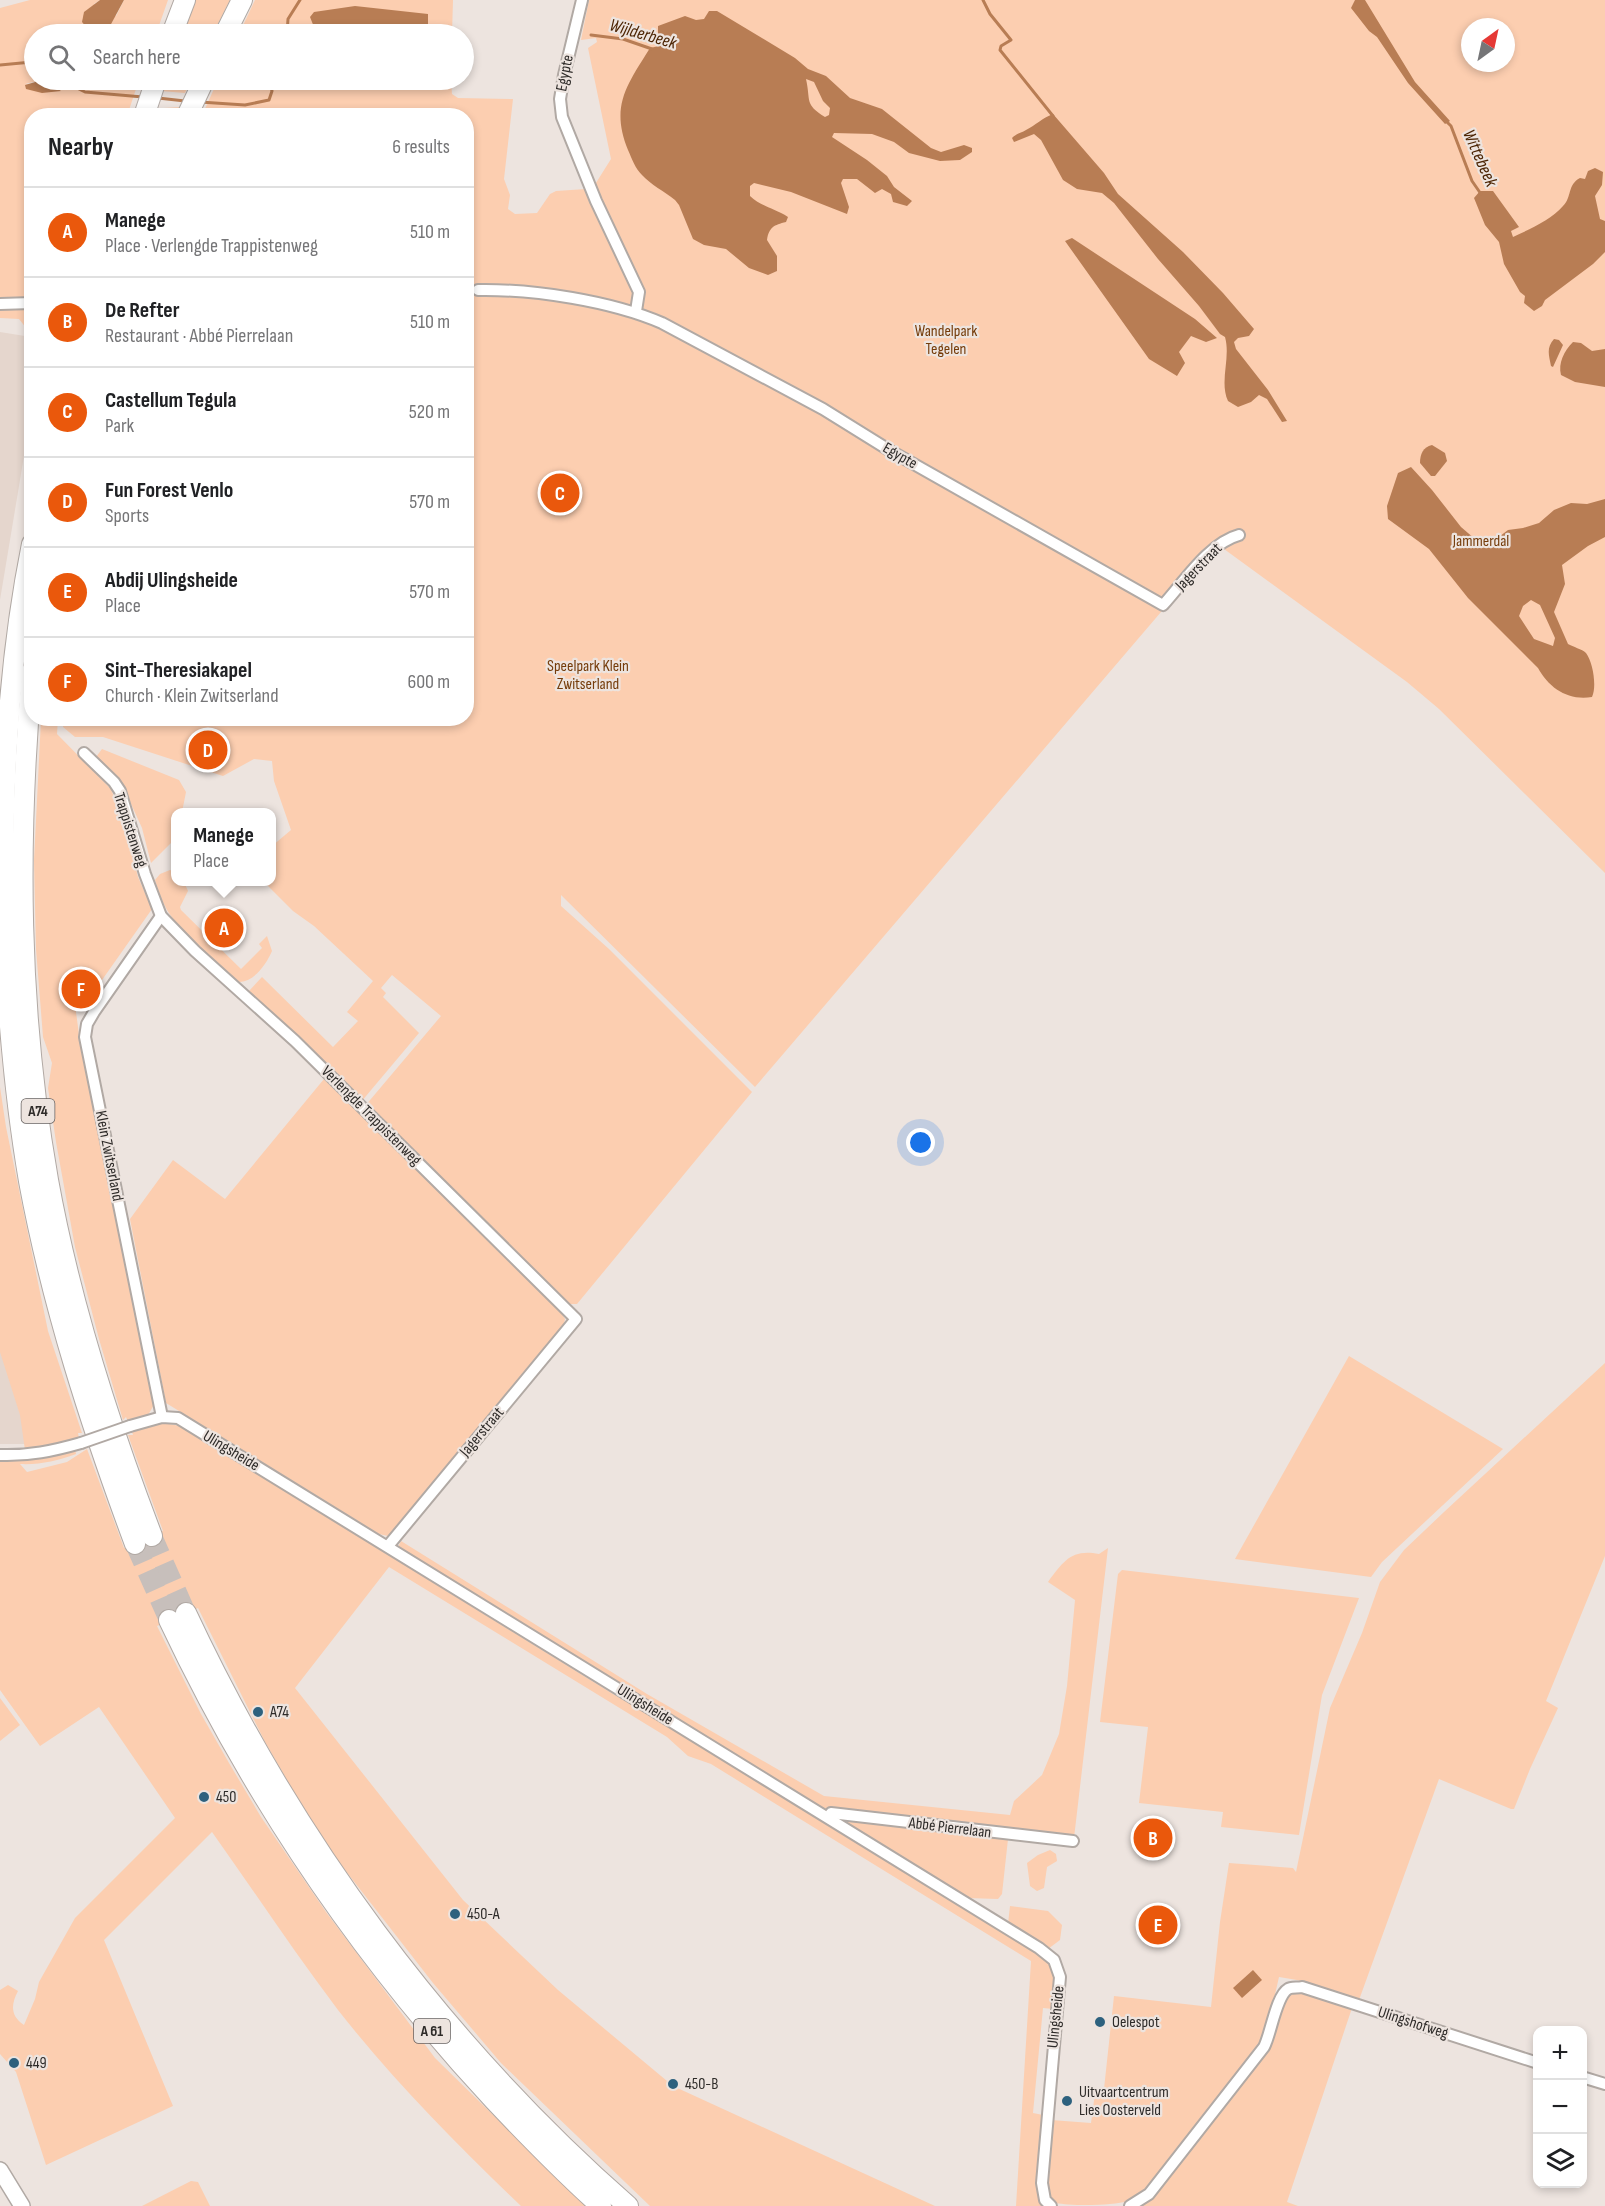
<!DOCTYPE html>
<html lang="en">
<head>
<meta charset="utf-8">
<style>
  :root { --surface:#fff; --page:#f2f2f2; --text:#202124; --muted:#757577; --line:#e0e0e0; --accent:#ea580c }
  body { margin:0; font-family:"Sofia Sans Condensed",sans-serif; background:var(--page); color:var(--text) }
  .controls { position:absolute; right:18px; bottom:18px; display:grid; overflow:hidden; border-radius:12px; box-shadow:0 3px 9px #0003 }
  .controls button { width:54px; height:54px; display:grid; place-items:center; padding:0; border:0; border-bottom:2px solid var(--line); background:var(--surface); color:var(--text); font:30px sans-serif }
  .compass { position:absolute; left:1461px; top:18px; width:54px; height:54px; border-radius:50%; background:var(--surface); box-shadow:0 3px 9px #0003; rotate:33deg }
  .you { position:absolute; left:921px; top:1143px; width:21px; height:21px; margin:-15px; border:4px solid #fff; border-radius:50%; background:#1a73e8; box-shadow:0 0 0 9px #1a73e833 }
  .badge { display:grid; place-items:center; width:39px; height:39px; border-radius:50%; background:var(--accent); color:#fff; font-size:20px; font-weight:700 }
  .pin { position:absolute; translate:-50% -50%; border:3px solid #fff; box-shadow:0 2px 6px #0006 }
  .popup { position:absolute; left:171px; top:808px; width:105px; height:78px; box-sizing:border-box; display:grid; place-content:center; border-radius:12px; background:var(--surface); filter:drop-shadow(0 2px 4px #0005); font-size:20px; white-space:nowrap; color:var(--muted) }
  .popup b { font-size:22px; color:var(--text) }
  .popup::after { content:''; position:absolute; left:50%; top:100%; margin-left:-12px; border:12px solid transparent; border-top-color:var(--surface) }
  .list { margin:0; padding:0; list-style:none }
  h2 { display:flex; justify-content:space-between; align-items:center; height:78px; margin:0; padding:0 24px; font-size:26px }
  h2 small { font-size:20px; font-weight:400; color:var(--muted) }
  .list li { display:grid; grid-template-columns:39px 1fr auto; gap:18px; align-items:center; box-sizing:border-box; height:90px; padding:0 24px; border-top:2px solid var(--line) }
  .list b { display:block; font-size:22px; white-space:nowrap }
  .list p { margin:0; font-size:20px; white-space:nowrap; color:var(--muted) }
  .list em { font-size:20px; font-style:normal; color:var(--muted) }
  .icon { flex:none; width:33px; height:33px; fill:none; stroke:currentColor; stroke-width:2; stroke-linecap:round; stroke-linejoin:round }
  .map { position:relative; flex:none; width:1605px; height:2206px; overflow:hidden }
  .search { position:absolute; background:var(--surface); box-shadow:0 3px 9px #0003; left:24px; top:24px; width:450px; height:66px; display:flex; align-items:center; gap:15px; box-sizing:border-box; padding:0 21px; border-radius:33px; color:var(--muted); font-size:22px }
  .panel { position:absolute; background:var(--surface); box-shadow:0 3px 9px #0003; left:24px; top:108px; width:450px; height:618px; border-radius:24px }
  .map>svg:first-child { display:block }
  .built { fill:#e5d6cd }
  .green { fill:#fcceb0; fill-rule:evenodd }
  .water { fill:#b87d54; fill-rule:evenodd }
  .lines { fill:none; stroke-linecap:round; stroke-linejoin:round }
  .stream { stroke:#b87d54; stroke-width:3 }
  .motorway-tunnel { stroke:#c7bfbb; stroke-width:20; stroke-dasharray:20 10; stroke-linecap:butt }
  .minor-casing { stroke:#b1a9a4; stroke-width:14 }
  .secondary-casing { stroke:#b1a9a4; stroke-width:18 }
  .motorway-casing { stroke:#b1a9a4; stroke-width:22 }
  .minor { stroke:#fff; stroke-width:10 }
  .secondary { stroke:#fff; stroke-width:15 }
  .motorway { stroke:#fff; stroke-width:20 }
  .minor-bridge-casing { stroke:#b1a9a4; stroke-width:14; stroke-linecap:butt }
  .minor-bridge { stroke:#fff; stroke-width:10 }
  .poi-dot { fill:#2d617e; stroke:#ede4df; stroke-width:2 }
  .labels { text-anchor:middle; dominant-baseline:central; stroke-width:4.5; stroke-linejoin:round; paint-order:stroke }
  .shield { fill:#ede4df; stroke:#676260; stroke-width:1.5 }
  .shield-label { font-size:15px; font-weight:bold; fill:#2e2b29 }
  .street-label { font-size:16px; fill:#2e2b29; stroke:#ede4df }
  .park-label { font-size:16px; fill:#753c0a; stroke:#ede4df }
  .poi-label { font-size:16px; fill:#2e2b29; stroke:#ede4df; text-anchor:start }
  .water-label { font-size:18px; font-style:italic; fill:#4c2403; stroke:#ede4df }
</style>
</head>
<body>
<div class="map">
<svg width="1605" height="2206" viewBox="0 0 1605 2206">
  <rect width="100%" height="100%" fill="#ede4df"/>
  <g class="built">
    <polygon points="0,332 31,337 32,408 0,600"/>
    <polygon points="0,1342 33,1444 0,1444"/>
  </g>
  <g class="green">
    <path d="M30,0h70l-6,4 22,12 8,-16h44l-12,34h-122v46h8l-17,4 35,6 -5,-3 -1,-7h85l-10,30 52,-3 23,4 14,-31h233l1,14 6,4 55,1 -9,80 6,16 -2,14 7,5 22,-1 13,-19 6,-3 30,-2 3,5 22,-35 -23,-111 9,-6 -1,-4 -15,2 8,-40h1016v873l-166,-164 -32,-27 -183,-133 -10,1 -459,537 -194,-192v11l48,43 143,143 -175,212h-7l-205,-198 76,-90 -49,-41 -11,13 5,5 -3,4 36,36 -58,69 -113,-110 14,-15 71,70 25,-26 -11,-9 26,-31 -59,-55 -21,-15 -29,-29h8v-36l19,-16 -17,-49 -2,-20 -18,-2 -31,17 -120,-39h-28l-12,-10 1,-9h402v-602h-434l-1,218 -12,-15 -19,-1v-310zM1470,27h36v36h-36z"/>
    <polygon points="192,0 230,0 213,34 180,34"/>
    <polygon points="255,0 453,0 452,34 239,34"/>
    <polygon points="165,80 191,80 185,93 161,91"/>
    <polygon points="41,719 58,719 57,734 111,789 123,820 138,877 152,909 102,980 72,982 80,1042 155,1403 148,1415 128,1422 126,1417 123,1420 99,1339 75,1247 56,1142 48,1088 52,1063 43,1037 36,949 34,861"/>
    <polygon points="102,749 179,780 186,792 182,812 176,812 176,838 151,863 142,828 122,784 96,757"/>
    <path d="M170,870l6,2v10h8l4,9 -8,16 1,3 60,59 21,-21 -3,-4 8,-8 5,15c-5,12 -17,30 -32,31 -16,0 -64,-57 -73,-72 -5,-9 -9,-19 -12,-30l5,-6z"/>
    <polygon points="324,1079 559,1309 565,1319 564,1324 394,1532 388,1536 379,1534 166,1403 130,1219 173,1160 225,1199"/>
    <polygon points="0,1087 6,1127 48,1331 82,1433 78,1433 79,1438 25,1450 20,1415 0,1352"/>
    <polygon points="1349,1356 1503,1449 1382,1562 1371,1577 1235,1559"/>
    <path d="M1605,1363v193l-59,145 12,7 -28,61 -16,40h-3l-72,-30 -80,221 -62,-20 -18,-3 -14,61 -117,149c-7,5 -13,11 -20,14 -15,5 -58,5 -72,2 -7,-4 -8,-9 -10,-16l5,-67 40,3 4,-30 9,-4 10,-93 97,11 9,-85 9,-59 64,5 3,4 34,-164 32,-75 18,-51 24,-32 40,-38z"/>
    <path d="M164,1423l16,3 433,268 79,45 345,213c22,19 19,30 16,57l-10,-1 -10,105 10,2 -6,69 2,15 6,7h-29l15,-245 -320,-197 -23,-8 -21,-19 -278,-170 -94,121 168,212 95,90 115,96 262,120h-285l-149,-143 -68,-80 -95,-122 -39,-60 -34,-59 -67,-134 -41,18 44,88 28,49 32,54 65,95 109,146 151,148h-65c-64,-61 -128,-126 -183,-196 -44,-58 -84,-119 -126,-178l-108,108 69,166 -127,59 -30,-93 -16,-18v-64l8,-5 10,6c-7,13 -8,25 6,34l11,-26 4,-17 36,-64 100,-100 -76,-111 -59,39 -40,-56v-231l16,2 34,-4 25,-8 1,5c-19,7 -37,11 -56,10l7,8 40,-10 20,-13 37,99 39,-17 -35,-96h5l-1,-3z"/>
    <path d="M401,1541l246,153 177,102 186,19 4,-14 28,-26 17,-41 8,-48 8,-86 -27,-18c16,-21 23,-33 51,-28l9,-6 -34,290 -254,-30 -423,-259z"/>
    <polygon points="1122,1570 1359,1598 1322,1695 1299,1835 1221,1827 1223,1812 1139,1803 1148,1727 1100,1722 1118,1574"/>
    <polygon points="0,1698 20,1725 0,1741"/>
    <polygon points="849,1818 1008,1839 1002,1894 998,1899 967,1898 847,1824"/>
    <polygon points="1050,1850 1056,1854 1057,1861 1047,1867 1044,1888 1037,1891 1030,1886 1027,1863 1038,1855"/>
    <polygon points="1010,1906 1048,1911 1062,1925 1060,1940 1048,1949 1008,1924"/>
    <polygon points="1301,1991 1352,2008 1287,2202 1298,2206 1141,2206 1165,2184 1265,2051 1274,2037 1285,1998 1291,1992"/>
    <polygon points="191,2181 198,2182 210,2206 142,2206"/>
  </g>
  <g class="water">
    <polygon points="100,0 124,0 110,26 100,32 88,29 82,22 84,12"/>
    <polygon points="1355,0 1365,0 1415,82 1450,121 1445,124 1408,83 1377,37 1369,31 1351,8"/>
    <polygon points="355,6 428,14 428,27 417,34 333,34 330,30 314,27 310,17 314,12"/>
    <path d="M709,11h8l78,47 13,11 18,7 24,22 32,11 49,39 10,4 23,-7 8,3v4l-12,8 -20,1 -31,-8 -15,-11 -22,-8 -38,-1 -2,4 35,23 20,16 7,11 18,14 -5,5 -14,-4 -2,-8 -9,-5 -7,4 -18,-14h-14l-2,4 8,24 -2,7 -56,-22 -37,-9 -4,3v10c12,11 24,12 38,21l-2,5c-12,3 -17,5 -19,18l10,16v15l-9,4 -19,-7 -23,-19 -22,-4 -11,-6 -14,-34 -4,-5c-11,-9 -24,-15 -33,-25 -7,-7 -10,-16 -14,-25 -18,-44 -1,-65 22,-102l9,-2 3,-6 -4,-7v-7l27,-10 11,4 8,-1zM806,79l8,3 9,19 7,7 -1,7 -4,2c-21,-13 -14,-16 -19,-38z"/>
    <polygon points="42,80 54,80 55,87 61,91 42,93 26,89 25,85"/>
    <path d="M1053,114l51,59 14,21 65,58 40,41 31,36 -5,7 -11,2 -4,4 2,7 32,41 19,31 -5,1 -15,-23 -8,-4 -8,7 -13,5 -10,-6c-9,-20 3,-43 -3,-64l-5,-3 -21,-28 -41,-47 -44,-56 -12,-10 -25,-4 -14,-9 -22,-40 -7,-6 -20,8 -2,-4c5,-5 9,-5 14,-8 10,-5 16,-12 27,-16z"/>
    <path d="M1595,168l8,4 -1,13 -7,11 5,23 5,2v31l-12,12 -48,36 -3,6 -8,5 -10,-8 1,-7 -5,-4 -16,-28 -5,-22 -14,-17 -11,-27 6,-7h13l26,36 -8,4 2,6c17,-8 38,-17 50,-31 9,-9 4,-21 17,-28l5,1 3,-8z"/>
    <polygon points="1072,238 1195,319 1217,338 1206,342 1191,336 1179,352 1185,363 1177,376 1149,359 1065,241"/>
    <path d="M1554,339l5,1 4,5 -10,22 -2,-1c-2,-11 -5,-18 3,-27z"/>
    <path d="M1573,342l8,1 11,8 13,-2v38l-30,-5 -14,-7c-3,-12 3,-24 12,-33z"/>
    <path d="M1432,445l13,8 2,8 -12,15h-4l-11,-13c0,-9 3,-16 12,-18z"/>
    <path d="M1411,467l21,23 29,37 21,18 5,1 21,-16 15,-2 16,-5 15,-13 17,-7 16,1 18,-5v38l-17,9 -26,19 3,19 -11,28 14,32c5,3 14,5 18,9 7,9 11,34 6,44 -24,4 -43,-9 -54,-29l-70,-70 -39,-49 -41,-30 -1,-13 11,-33zM1531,600l9,5 15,33 -2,8 -19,-7 -15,-23 4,-10z"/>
    <polygon points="1253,1970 1262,1980 1242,1998 1233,1988"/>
  </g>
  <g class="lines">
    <g class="stream">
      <polyline points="983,0 990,14 1011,40 1001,46 1000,50 1053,116"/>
      <polyline points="65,34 69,34"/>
      <polyline points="287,34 288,19 300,0"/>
      <polyline points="591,35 623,39 652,49"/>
      <polyline points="0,65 32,62 34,58"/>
      <polyline points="71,80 71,85 85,92 143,97"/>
      <polyline points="158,98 185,101"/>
      <polyline points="200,102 245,105 269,100 272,91 269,80"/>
      <polyline points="1445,120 1451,126 1472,181 1481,194"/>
    </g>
    <g class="motorway-tunnel">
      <polyline points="152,1536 186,1613"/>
      <polyline points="135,1544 169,1620"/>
    </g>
    <g class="minor-casing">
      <g id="minor">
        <polyline points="582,0 564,75 560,99 562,117 596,201 639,292 636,311"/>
        <path d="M478,290c56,-1 133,11 184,33l161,86 66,41 274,155c21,-23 46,-62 76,-70"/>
        <polyline points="0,304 32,303"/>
        <polyline points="84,753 114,782 120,791 145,874 161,916 195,951 295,1041 576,1319 388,1546"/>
        <polyline points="161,916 94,1012 87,1024 85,1037 162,1417"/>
        <polyline points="130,1426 162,1417 178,1418 1039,1948 1054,1960 1060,1977 1042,2183 1045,2200 1051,2206"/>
        <path d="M0,1455c29,1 53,-4 81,-12"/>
        <polyline points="829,1817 831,1813 1073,1841"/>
        <polyline points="1582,2077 1605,2084"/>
        <path d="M1130,2206l19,-12 115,-147c7,-13 12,-51 24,-58 3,-2 10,-1 14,-2l236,76"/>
      </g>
    </g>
    <g class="secondary-casing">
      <polyline id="secondary" points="0,2170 22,2206"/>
    </g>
    <g class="motorway-casing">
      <g id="motorway">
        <polyline points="172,34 185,0"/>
        <polyline points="225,34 242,0"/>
        <polyline points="144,116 156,80"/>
        <polyline points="187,116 204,80"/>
        <path d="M32,544c-27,134 -32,271 -27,408 4,76 11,153 24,229 23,124 62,245 106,363"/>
        <path d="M32,671c-15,171 -14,339 16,509 22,122 60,241 104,356"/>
        <path d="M186,1613c105,225 255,429 442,593"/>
        <path d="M169,1620c84,178 191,336 325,480 35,37 69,72 107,106"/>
      </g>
    </g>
    <use href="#minor" class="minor"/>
    <use href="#secondary" class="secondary"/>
    <use href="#motorway" class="motorway"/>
    <g class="minor-bridge-casing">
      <polyline id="minor-bridge" points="81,1443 130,1426"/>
    </g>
    <use href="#minor-bridge" class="minor-bridge"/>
  </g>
  <g class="poi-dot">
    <circle cx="258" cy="1712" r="6"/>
    <circle cx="204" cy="1797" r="6"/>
    <circle cx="455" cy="1914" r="6"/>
    <circle cx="1100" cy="2022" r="6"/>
    <circle cx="14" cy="2063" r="6"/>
    <circle cx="673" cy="2084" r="6"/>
    <circle cx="1067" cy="2101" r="6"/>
  </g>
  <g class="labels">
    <g class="shield">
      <rect x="21.5" y="1099" width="33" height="24" rx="4.5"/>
      <rect x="414" y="2019" width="36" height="24" rx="4.5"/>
    </g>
    <g class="shield-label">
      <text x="38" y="1111">A74</text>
      <text x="432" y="2031">A 61</text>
    </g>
    <g class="street-label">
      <text transform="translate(565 73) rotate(-79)">Egypte</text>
      <text transform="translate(900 456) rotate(30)">Egypte</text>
      <text transform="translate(1199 567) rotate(-46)">Jagerstraat</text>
      <text transform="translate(130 830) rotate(72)">Trappistenweg</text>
      <text transform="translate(371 1116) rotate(45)">Verlengde Trappistenweg</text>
      <text transform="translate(109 1156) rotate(79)">Klein Zwitserland</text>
      <text transform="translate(482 1432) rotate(-50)">Jagerstraat</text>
      <text transform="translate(231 1451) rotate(31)">Ulingsheide</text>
      <text transform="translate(645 1705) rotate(32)">Ulingsheide</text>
      <text transform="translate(950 1828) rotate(7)">Abbé Pierrelaan</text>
      <text transform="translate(1056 2017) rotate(-84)">Ulingsheide</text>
      <text transform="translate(1413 2023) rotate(18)">Ulingshofweg</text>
    </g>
    <g class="park-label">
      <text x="946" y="331">Wandelpark<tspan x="946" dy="18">Tegelen</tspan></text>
      <text x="1481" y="541">Jammerdal</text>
      <text x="588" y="666">Speelpark Klein<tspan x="588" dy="18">Zwitserland</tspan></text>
    </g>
    <g class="poi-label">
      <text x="270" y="1712">A74</text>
      <text x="216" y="1797">450</text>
      <text x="467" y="1914">450-A</text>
      <text x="1112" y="2022">Oelespot</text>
      <text x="26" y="2063">449</text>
      <text x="685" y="2084">450-B</text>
      <text x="1079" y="2092">Uitvaartcentrum<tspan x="1079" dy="18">Lies Oosterveld</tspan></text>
    </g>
    <g class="water-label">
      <text transform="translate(643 34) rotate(16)">Wijlderbeek</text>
      <text transform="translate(1480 158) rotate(66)">Wittebeek</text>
    </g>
  </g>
</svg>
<div class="controls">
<button>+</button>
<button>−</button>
<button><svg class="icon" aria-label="layers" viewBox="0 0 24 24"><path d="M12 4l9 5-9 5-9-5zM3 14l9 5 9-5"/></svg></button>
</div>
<svg class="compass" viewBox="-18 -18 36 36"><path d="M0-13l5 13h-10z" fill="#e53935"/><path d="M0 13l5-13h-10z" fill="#757577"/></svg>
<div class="you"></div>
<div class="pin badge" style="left:224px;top:928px">A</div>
<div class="popup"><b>Manege</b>Place</div>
<div class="pin badge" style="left:1153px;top:1838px">B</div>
<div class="pin badge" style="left:560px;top:493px">C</div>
<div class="pin badge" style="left:208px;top:750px">D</div>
<div class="pin badge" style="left:1158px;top:1925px">E</div>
<div class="pin badge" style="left:81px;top:989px">F</div>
<div class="search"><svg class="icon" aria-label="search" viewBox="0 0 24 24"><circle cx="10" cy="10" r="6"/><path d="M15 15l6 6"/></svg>Search here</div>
<section class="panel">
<h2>Nearby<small>6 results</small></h2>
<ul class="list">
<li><span class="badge">A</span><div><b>Manege</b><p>Place · Verlengde Trappistenweg</p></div><em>510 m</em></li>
<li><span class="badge">B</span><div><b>De Refter</b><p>Restaurant · Abbé Pierrelaan</p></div><em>510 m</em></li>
<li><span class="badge">C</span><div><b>Castellum Tegula</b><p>Park</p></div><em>520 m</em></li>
<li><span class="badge">D</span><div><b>Fun Forest Venlo</b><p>Sports</p></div><em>570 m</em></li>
<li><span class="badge">E</span><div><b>Abdij Ulingsheide</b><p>Place</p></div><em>570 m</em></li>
<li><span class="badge">F</span><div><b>Sint-Theresiakapel</b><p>Church · Klein Zwitserland</p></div><em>600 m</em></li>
</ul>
</section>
</div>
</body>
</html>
